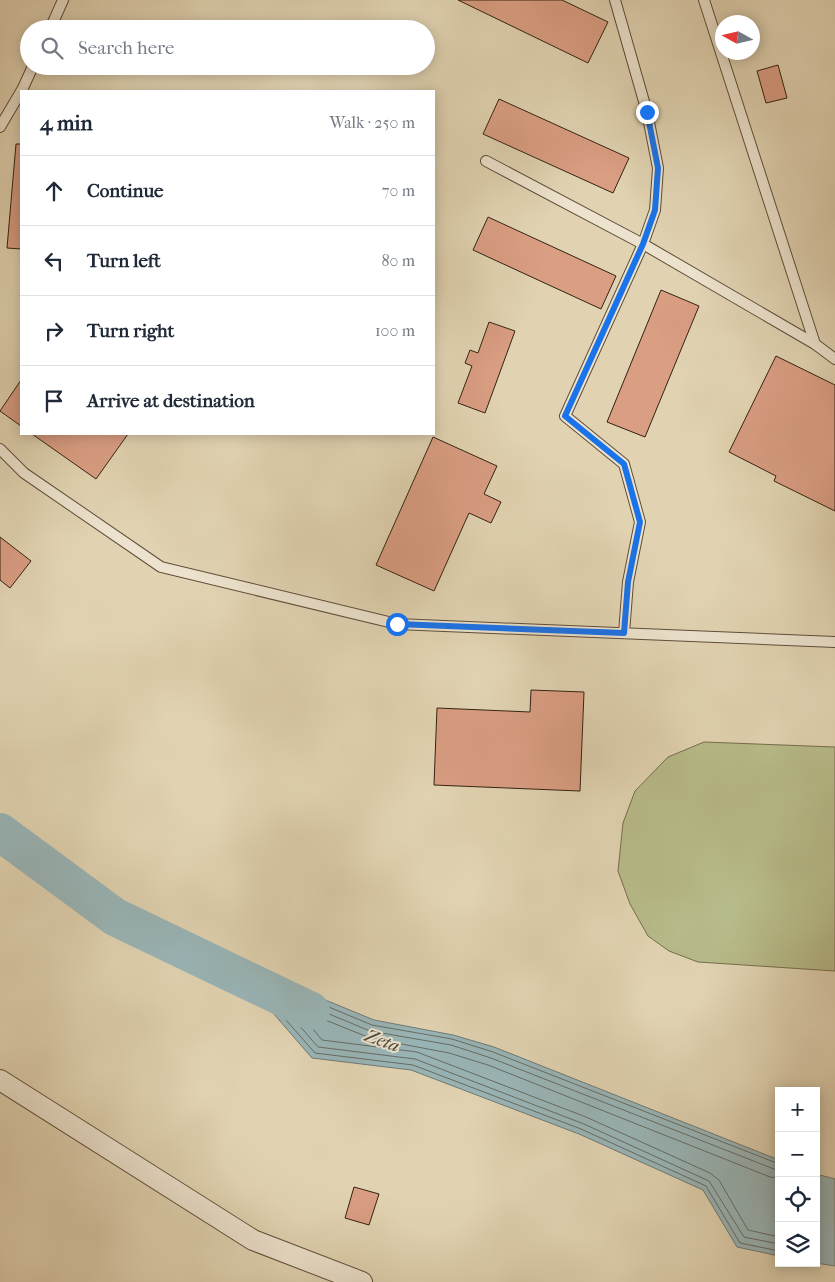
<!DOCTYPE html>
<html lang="en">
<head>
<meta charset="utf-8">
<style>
  :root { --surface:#fff; --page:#f2f2f3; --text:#1f2937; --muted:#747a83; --line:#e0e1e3 }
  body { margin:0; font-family:"IM FELL French Canon",serif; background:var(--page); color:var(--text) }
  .controls { position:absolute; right:15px; bottom:15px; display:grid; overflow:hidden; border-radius:0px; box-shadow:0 2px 12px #0003 }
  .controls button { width:45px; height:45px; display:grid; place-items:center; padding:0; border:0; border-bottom:1px solid var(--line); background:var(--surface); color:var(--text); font:25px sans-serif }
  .compass { position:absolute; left:715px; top:15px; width:45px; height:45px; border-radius:50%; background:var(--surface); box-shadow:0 2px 12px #0003; rotate:278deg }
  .stop { position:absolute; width:15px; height:15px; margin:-11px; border:4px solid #1a73e8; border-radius:50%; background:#fff }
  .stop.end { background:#1a73e8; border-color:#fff; box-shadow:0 1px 5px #0008 }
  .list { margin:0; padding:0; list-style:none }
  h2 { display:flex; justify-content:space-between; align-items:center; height:65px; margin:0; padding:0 20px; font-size:21px }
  h2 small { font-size:16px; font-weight:400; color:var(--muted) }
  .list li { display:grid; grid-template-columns:32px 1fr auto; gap:15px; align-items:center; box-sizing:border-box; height:70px; padding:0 20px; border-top:1px solid var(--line) }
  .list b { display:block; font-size:19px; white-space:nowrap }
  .list em { font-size:16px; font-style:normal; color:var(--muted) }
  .icon { flex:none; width:28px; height:28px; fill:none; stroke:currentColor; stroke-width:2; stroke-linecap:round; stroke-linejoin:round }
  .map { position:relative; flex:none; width:835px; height:1282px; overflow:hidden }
  .search { position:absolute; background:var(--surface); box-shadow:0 2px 12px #0003; left:20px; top:20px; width:415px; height:55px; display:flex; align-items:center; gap:12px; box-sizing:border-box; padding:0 18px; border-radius:28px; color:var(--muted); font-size:19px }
  .panel { position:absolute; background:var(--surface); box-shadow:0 2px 12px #0003; left:20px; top:90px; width:415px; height:345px; border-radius:0px }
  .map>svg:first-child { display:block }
  .green { fill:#b7bb89; stroke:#756e4d }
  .water { fill:#99b5b7; stroke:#707a75 }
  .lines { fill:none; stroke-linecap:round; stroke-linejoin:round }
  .shore { stroke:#666c64; stroke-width:1 }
  .river { stroke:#99b5b7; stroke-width:38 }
  .building { fill:#da9e83; stroke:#321 }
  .lane-casing { stroke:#5e4e39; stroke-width:12 }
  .street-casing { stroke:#5e4e39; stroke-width:22 }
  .lane { stroke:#ece2cd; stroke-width:10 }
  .street { stroke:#ece2cd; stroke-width:20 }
  .route { stroke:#1a73e8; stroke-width:6 }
  .labels { text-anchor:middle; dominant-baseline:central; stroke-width:4; stroke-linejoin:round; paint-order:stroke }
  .water-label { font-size:18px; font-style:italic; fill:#4c473a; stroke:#ece2cd }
</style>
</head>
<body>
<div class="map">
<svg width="835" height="1282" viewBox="0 0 835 1282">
  <rect width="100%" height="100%" fill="#e1d3b2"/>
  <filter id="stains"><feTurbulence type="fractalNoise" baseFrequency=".004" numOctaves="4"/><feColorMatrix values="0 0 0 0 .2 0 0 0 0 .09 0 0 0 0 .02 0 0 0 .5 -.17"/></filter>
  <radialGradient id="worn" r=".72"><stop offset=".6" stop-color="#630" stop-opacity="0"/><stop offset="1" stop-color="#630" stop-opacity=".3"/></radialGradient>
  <polygon class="green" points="704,742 835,747 835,971 698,962 669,951 648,936 630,904 618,871 623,823 635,791 668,757"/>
  <g class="water">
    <polygon points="272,978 374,1020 453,1035 494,1047 779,1160 779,1256 737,1247 703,1190 579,1134 411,1070 312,1058 267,1006 265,990"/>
    <polygon points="816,1174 835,1179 835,1266 816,1263"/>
  </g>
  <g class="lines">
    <g class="shore">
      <polyline points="779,1164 493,1052 452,1039 372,1025 276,985 270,991 272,1004 315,1053 413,1065 581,1129 706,1186 740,1243 779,1251"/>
      <polyline points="779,1171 491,1058 451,1045 370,1031 281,994 277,995 278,1001 318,1047 415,1059 584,1124 709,1181 744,1237 779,1244"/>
      <polyline points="779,1178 770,1177 488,1065 449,1053 370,1038 303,1011 300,1013 322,1040 417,1052 586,1117 710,1173 719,1180 748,1230 779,1237"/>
    </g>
    <polyline class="river" points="0,832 115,917 311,1011"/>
  </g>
  <g class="building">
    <polygon points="458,0 562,0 608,22 588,63"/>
    <polygon points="778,65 787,98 766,103 757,71"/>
    <polygon points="499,99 629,158 613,193 483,134"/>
    <polygon points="16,144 21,144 21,249 7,248"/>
    <polygon points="488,217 616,276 601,309 473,250"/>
    <polygon points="661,290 699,306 645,437 607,422"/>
    <polygon points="489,322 515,331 485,413 458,403 472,366 465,363 470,350 478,353"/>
    <polygon points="776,356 835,385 835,511 774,481 776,476 729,452"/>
    <polygon points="21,380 21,426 0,411"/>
    <polygon points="32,434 128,434 96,479"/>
    <polygon points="433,437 497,466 484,494 501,502 491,523 469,513 434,591 376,565"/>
    <polygon points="0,537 31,561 10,588 0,580"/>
    <polygon points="531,690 584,692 580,791 434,785 437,708 530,712"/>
    <polygon points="354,1187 379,1194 369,1225 345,1218"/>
  </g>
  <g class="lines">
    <g class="lane-casing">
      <g id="lane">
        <polyline points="615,0 647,112 658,168 655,210 643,244 565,416 624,464 640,522 628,582 624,633"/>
        <polyline points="704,0 815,344"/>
        <polyline points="50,29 63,0"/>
        <polyline points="0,127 23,88 33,66"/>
        <polyline points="486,161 643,244 815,344 835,359"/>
        <polyline points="0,449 24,473 161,567 397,624 835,642"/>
      </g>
    </g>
    <g class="street-casing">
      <polyline id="street" points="0,1080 253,1240 362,1282"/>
    </g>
    <use href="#lane" class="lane"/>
    <use href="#street" class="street"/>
  </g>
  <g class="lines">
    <polyline class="route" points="397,624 624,633 628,582 640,522 624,464 565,416 643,244 655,210 658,168 647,112"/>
  </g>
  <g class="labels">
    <g class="water-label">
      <text transform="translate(382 1041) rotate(20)">Zeta</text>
    </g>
  </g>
  <rect width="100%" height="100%" filter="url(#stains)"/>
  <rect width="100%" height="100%" fill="url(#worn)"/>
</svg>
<div class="controls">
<button>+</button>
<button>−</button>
<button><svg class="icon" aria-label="locate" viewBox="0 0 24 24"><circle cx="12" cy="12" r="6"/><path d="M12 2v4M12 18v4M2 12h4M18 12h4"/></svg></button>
<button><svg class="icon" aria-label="layers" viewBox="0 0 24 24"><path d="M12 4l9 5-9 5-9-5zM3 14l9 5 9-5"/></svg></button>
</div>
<svg class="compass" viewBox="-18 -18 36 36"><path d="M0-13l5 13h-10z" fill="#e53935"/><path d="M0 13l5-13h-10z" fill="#747a83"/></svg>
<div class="stop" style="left:397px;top:624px"></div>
<div class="stop end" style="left:647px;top:112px"></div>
<div class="search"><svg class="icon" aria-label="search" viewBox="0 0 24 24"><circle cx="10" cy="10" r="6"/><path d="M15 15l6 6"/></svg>Search here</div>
<section class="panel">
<h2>4 min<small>Walk · 250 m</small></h2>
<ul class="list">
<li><svg class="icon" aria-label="ahead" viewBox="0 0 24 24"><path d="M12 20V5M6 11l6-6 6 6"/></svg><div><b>Continue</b></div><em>70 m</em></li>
<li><svg class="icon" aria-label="left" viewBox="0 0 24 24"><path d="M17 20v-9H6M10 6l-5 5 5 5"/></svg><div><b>Turn left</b></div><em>80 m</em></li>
<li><svg class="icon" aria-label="right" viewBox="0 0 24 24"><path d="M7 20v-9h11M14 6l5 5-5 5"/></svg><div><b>Turn right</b></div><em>100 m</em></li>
<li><svg class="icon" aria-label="arrive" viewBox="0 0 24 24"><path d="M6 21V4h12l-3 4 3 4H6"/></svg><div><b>Arrive at destination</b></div></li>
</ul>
</section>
</div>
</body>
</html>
